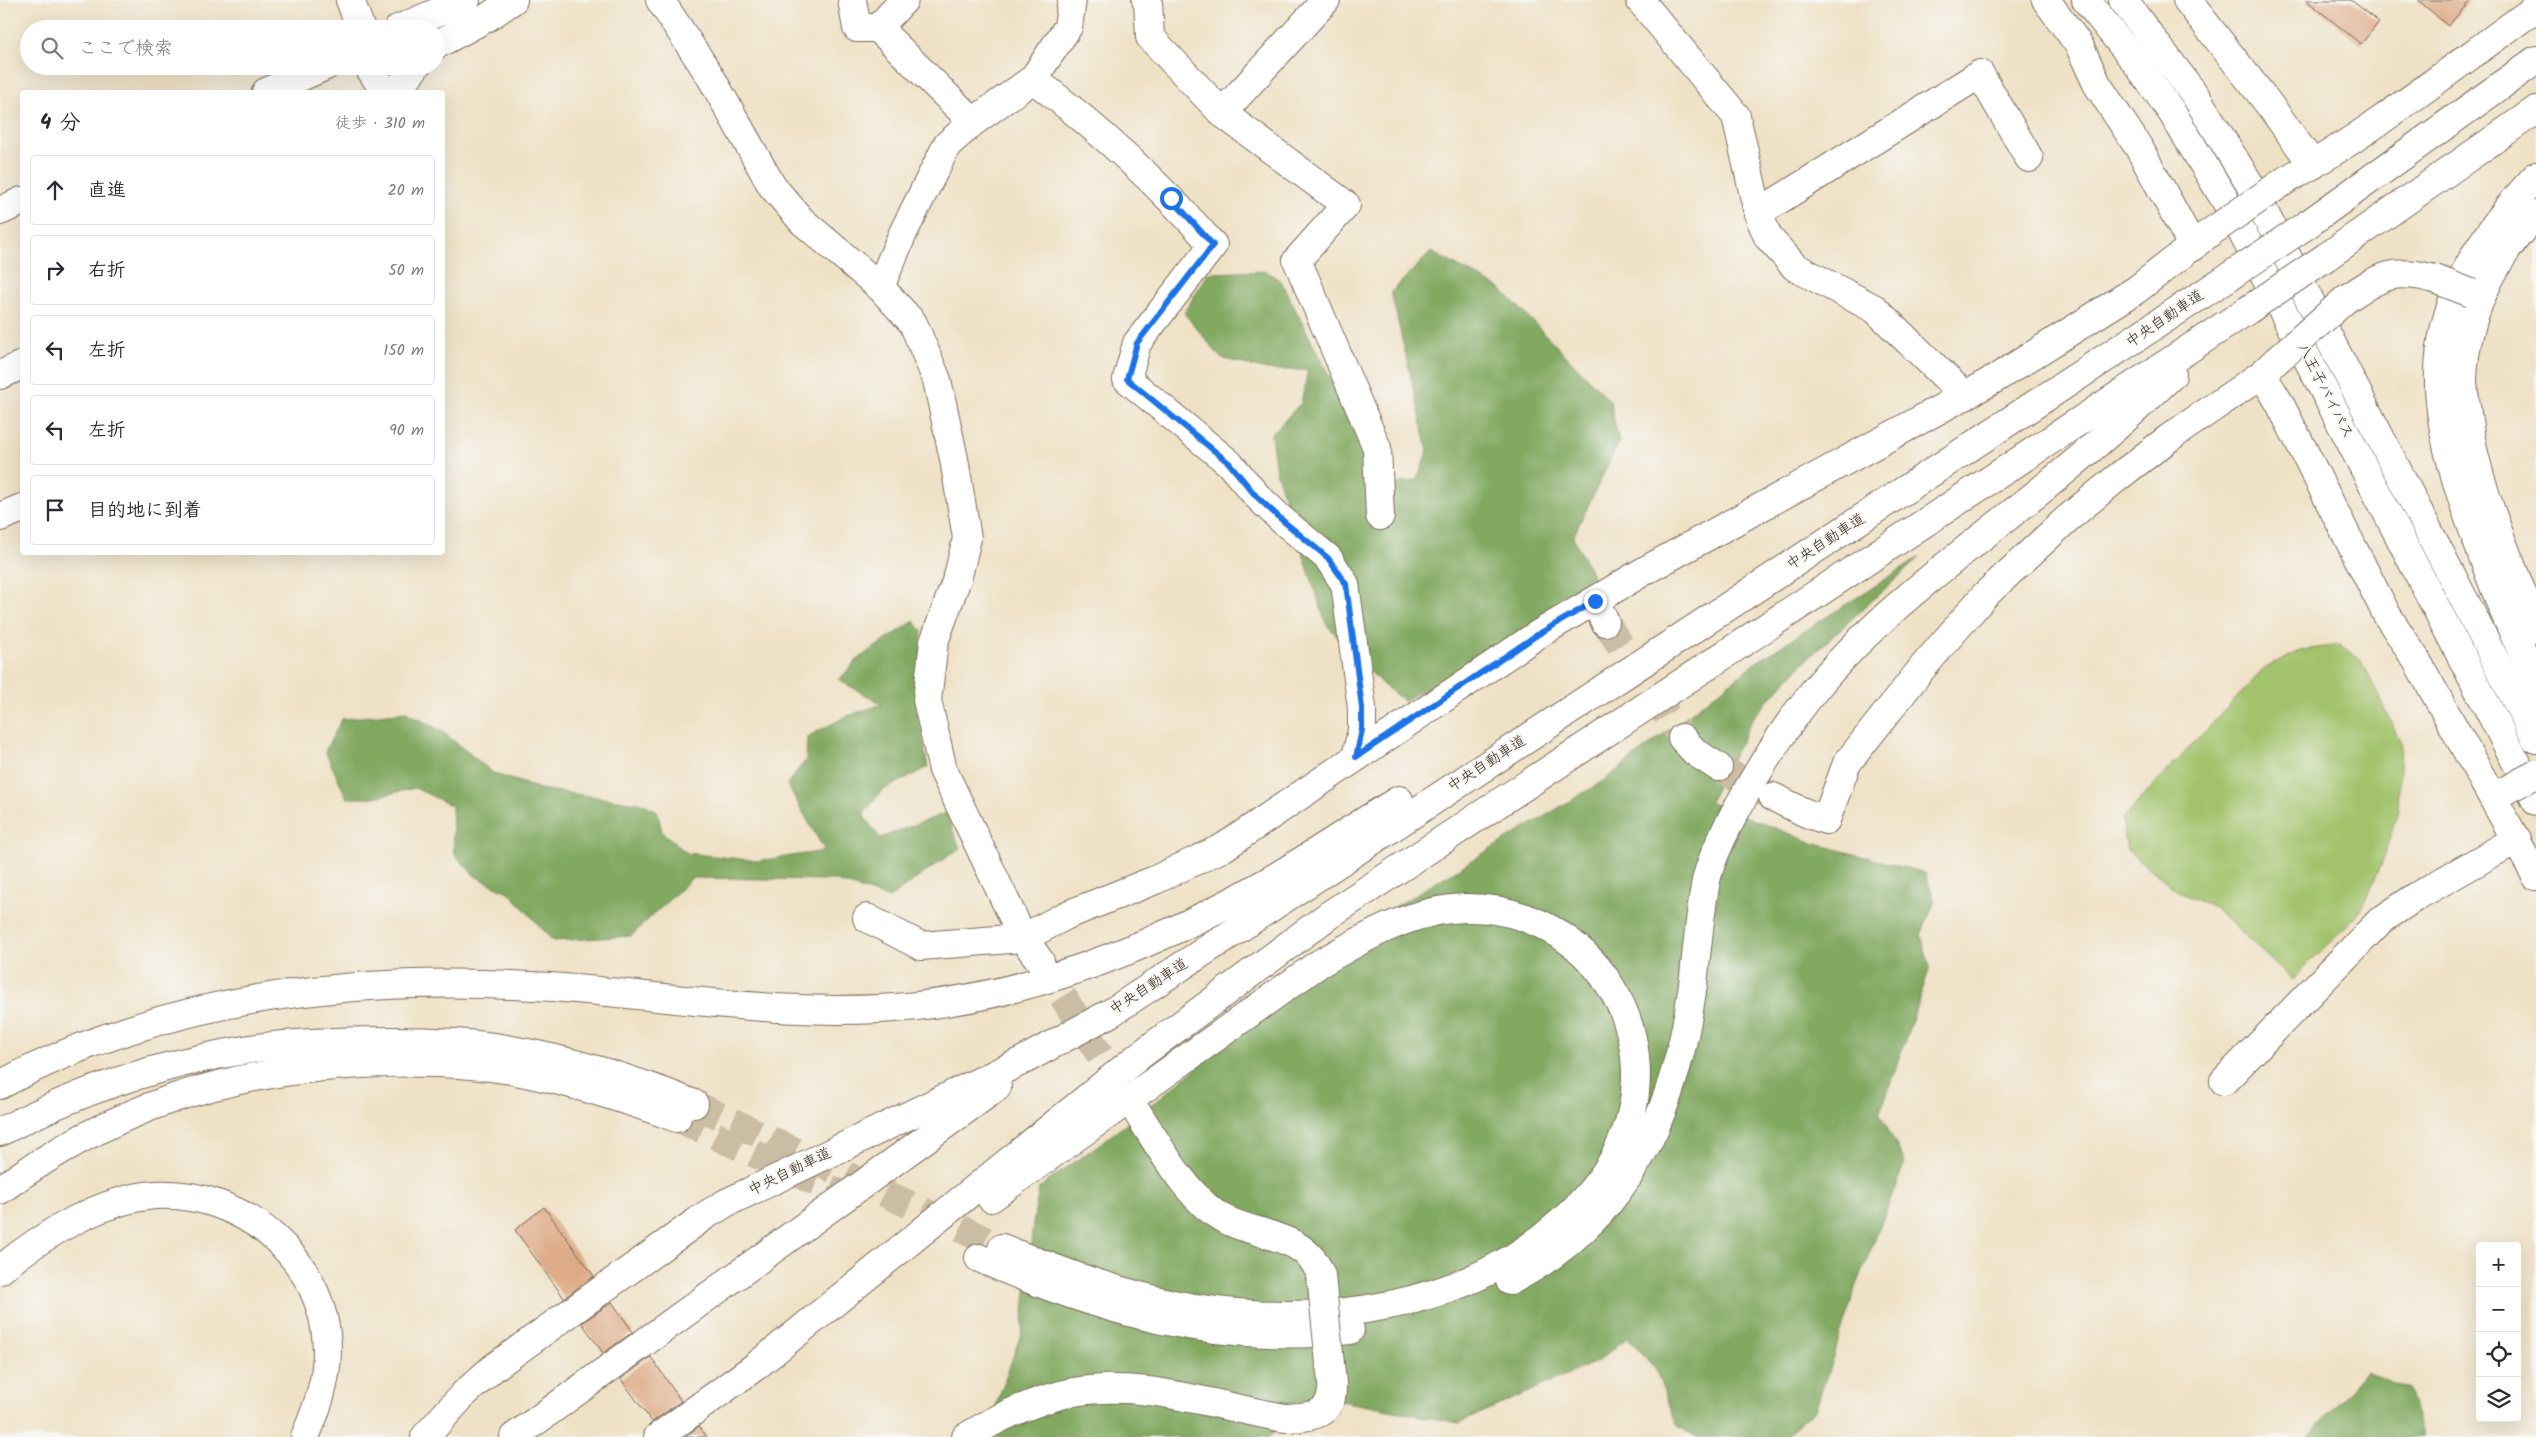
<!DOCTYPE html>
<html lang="ja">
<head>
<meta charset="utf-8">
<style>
  :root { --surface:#fff; --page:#f2f2f3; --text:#2b2b33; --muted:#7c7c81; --line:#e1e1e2 }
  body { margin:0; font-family:Kalam,"Klee One",sans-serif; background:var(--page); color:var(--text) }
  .controls { position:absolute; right:15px; bottom:15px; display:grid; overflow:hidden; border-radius:5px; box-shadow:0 5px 20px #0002 }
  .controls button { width:45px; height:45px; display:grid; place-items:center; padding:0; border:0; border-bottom:1px solid var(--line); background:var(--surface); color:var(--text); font:25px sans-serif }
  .stop { position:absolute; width:15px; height:15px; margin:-11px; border:4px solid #1a73e8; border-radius:50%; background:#fff }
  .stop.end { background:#1a73e8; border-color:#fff; box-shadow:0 1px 5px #0008 }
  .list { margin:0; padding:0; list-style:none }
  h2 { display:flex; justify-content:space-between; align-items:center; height:65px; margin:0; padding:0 20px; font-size:21px }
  h2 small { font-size:16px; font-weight:400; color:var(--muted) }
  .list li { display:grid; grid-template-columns:32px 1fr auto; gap:15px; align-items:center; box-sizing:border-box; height:70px; margin:0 10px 10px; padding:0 10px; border:1px solid var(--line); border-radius:5px }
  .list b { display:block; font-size:19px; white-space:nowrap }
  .list em { font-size:16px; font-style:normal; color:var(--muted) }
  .icon { flex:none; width:28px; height:28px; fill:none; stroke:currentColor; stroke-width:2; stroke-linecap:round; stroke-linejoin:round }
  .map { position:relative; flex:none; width:2536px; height:1437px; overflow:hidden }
  .search { position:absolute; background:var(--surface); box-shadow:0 5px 20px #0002; left:20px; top:20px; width:425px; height:55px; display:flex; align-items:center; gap:12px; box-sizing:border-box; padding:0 18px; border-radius:28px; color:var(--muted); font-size:19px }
  .panel { position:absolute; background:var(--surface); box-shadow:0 5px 20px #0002; left:20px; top:90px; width:425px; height:465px; border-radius:5px }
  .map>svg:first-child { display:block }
  .green { fill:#a2c36c; stroke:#6e7645 }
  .forest { fill:#81a960; stroke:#5e6a3f }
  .building { fill:#deab87 }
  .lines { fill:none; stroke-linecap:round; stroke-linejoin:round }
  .minor-tunnel { stroke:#cbbca4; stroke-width:28; stroke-dasharray:28 14; stroke-linecap:butt }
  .highway-tunnel { stroke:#cbbca4; stroke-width:28; stroke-dasharray:28 14; stroke-linecap:butt }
  .minor-casing { stroke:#7a6a58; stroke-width:30 }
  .highway-casing { stroke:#7a6a58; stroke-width:30 }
  .minor { stroke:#fff; stroke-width:28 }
  .highway { stroke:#fff; stroke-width:28 }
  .minor-bridge-casing { stroke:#7a6a58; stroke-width:30; stroke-linecap:butt }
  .highway-bridge-casing { stroke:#7a6a58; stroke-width:30; stroke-linecap:butt }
  .minor-bridge { stroke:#fff; stroke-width:28 }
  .highway-bridge { stroke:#fff; stroke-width:28 }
  .route { stroke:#1a73e8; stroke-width:6 }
  .labels { text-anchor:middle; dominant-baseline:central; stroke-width:4; stroke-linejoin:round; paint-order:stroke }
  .street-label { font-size:15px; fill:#3b2a1e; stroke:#f6f6f2 }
</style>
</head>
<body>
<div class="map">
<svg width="2536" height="1437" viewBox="0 0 2536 1437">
  <rect width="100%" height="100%" fill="#f6f6f2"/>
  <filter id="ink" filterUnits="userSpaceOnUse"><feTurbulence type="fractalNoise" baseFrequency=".02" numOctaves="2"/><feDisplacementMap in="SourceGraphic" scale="10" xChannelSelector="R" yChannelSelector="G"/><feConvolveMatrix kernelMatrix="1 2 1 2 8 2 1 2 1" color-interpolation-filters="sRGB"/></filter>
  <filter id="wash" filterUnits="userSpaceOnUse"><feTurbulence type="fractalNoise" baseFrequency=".0096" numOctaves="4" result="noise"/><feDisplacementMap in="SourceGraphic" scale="20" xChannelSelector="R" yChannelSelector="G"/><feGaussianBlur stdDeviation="1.12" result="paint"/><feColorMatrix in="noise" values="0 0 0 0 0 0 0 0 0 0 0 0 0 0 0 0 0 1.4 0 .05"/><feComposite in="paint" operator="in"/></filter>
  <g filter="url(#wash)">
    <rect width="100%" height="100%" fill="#efe1c5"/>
    <polygon class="green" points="2340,645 2362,661 2401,744 2398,811 2381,865 2359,913 2292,980 2214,907 2180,893 2127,850 2122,819 2266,667 2302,650"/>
    <g class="forest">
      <polygon points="1431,252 1501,289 1610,401 1619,442 1573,537 1599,588 1404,701 1382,684 1326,624 1276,471 1271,435 1301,403 1308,370 1267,370 1221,358 1184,313 1208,273 1266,271 1281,281 1346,409 1364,459 1391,485 1417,480 1428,450 1391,292"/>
      <polygon points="1920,557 1802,664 1755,715 1709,802 1813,843 1925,873 1935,901 1921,935 1930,967 1880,1114 1905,1162 1854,1293 1815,1411 1784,1437 1697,1437 1677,1426 1655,1368 1627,1338 1598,1361 1459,1423 1319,1397 1269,1437 985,1437 1022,1331 1033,1223 1039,1188 1139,1115 1390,910 1603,781 1758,661"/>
      <polygon points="914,621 922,631 916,706 928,767 881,791 863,815 880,838 946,813 960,848 889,898 833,880 692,878 631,936 553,941 510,893 475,876 454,854 452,806 415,788 370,798 347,798 325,751 342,719 406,712 443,732 493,773 540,789 644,804 657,811 662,832 687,853 758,861 825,851 787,784 806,760 807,737 845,717 882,704 839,680 859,658"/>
      <polygon points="2366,1372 2408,1390 2424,1437 2309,1437"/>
    </g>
    <g id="blocks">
      <g class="building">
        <polygon points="2306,0 2351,0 2379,22 2361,44"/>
        <polygon points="2418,0 2471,0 2448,26"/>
        <polygon points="544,1207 594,1276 564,1298 515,1230"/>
        <polygon points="612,1302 633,1332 603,1353 582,1323"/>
        <polygon points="651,1357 681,1401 652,1422 621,1379"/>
        <polygon points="699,1426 707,1437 685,1437"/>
      </g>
    </g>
  </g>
  <g filter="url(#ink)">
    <use href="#blocks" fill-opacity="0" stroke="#7a6a58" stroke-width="1"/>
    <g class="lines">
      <g class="minor-tunnel">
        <polyline points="1605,622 1682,738"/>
        <polyline points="1718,767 1772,796"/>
        <polyline points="1040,961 1127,1097"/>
      </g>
      <g class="highway-tunnel">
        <polyline points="694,1104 1002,1248"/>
        <polyline points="677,1118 855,1200"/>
      </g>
      <g class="minor-casing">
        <g id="minor">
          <polyline points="350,0 361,29"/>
          <polyline points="660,0 709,74 772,186 802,221 880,287 913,323 937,380 954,459 967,538 958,576 934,642 927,700 943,770 1023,938 1040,961"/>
          <polyline points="852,0 857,28 878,28 904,0"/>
          <polyline points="1146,0 1148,2 1150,37 1222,113 1326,0"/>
          <polyline points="1640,0 1736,116 1758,213 1768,237 1795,267 1875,309 1965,396"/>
          <polyline points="2046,0 2079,45 2097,84 2139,148 2193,247"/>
          <polyline points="2187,0 2271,107 2313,165"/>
          <polyline points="878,28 973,122"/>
          <polyline points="398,29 466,0"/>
          <polyline points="436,45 488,17 513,0"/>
          <polyline points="368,66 385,92"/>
          <path d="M1033,79c65,49 126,105 180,166l-76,98 -10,36 102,84 28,33 25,24 46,38 17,26 17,124v22l-6,27"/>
          <polyline points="266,92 326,66"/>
          <polyline points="392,92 403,83 416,66"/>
          <polyline points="1222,113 1346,205 1297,260 1377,448 1380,516"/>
          <path d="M2286,180c88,-49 168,-114 250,-172"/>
          <polyline points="0,211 22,201"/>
          <polyline points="1758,213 1980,74 2029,158"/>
          <path d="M2536,214c-43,45 -71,103 -73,166 0,11 3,23 4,34 9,74 43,145 69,215"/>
          <polyline points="880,287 903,233 947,145 973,122 1033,79 1068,27 1072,0"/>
          <path d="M2346,299c34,-23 48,-31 89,-20"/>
          <polyline points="2262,374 2279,402 2387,615 2417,661 2536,876"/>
          <polyline points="0,375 22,365"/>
          <polyline points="0,517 22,508"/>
          <polyline points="1595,601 1605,622"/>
          <polyline points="1682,738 1695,752 1718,767"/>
          <polyline points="1773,797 1806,813 1826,820 1847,763 1923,667 1985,595 2067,519 2118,477 2169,438 2262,374 2277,360"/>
          <polyline points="867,918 921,946 1023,938 1067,915 1155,880 1224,847 1537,635 1646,570 1993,380 2136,290 2208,234"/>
          <polyline points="2224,1081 2380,921 2417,896 2517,839"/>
          <path d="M1139,1115c21,32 43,73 74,97 34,26 93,17 108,64"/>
          <path d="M966,1437c33,-20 70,-38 108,-45 70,-13 143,15 211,26 27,-1 49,-2 47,-35"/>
        </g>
      </g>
      <g class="highway-casing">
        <g id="highway">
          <polyline points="2086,0 2138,65 2171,111 2227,203 2536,801"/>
          <polyline points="2123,0 2195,95 2249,183 2536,739"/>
          <path d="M2536,176c-140,150 -106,244 -39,418 10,28 26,55 36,84 3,9 2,20 3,30"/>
          <polyline points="2308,224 2536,60"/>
          <polyline points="2326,257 2536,110"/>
          <path d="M0,1085c178,-96 389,-113 587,-95 110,10 219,28 330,16 127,-14 247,-64 357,-128 42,-25 83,-53 125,-78"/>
          <path d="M0,1132c77,-41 164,-69 250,-83 45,-7 93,-8 139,-8 39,0 79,1 117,8 65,11 127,30 188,55"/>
          <path d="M0,1190c113,-82 221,-118 361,-126 50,-3 100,-2 150,6 57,11 112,28 166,48"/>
          <path d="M991,1198l326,-233c45,-26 94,-56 149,-57 127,-1 209,130 151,244 -13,27 -34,50 -56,70 -98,88 -239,105 -366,86 -67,-11 -131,-35 -193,-60"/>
          <path d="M979,1258c120,53 238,87 371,72"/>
          <path d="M0,1270c40,-34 102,-71 155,-75 87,-5 171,64 172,155 0,31 -10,59 -22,87"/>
          <path d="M1510,1281c117,-61 164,-164 182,-290 5,-36 7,-74 14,-110 4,-19 18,-48 27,-65 22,-41 47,-82 76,-119 61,-78 154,-144 231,-206 46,-37 90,-75 132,-116"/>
          <polyline points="425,1437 464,1394 493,1368 706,1215 726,1203 1024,1060 1112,1012 2230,276"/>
          <polyline points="514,1437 997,1087"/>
          <polyline points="658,1437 756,1366 1139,1056 1329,915 2248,310"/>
        </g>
      </g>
      <use href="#minor" class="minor"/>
      <use href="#highway" class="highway"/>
      <g class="minor-bridge-casing">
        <g id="minor-bridge">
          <polyline points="2208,234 2286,180"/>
          <polyline points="2435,279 2471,293"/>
          <polyline points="2277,360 2346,299"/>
          <polyline points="2506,790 2536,774"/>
          <polyline points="1321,1276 1332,1383"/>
        </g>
      </g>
      <g class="highway-bridge-casing">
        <g id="highway-bridge">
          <polyline points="2230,276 2308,224"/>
          <polyline points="2248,310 2326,257"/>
        </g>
      </g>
      <use href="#minor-bridge" class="minor-bridge"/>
      <use href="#highway-bridge" class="highway-bridge"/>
    </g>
  </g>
  <g class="lines" filter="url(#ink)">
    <polyline class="route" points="1171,198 1213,245 1137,343 1127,379 1229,463 1256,496 1282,520 1328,558 1346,584 1362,708 1362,730 1356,757 1537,635 1595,601"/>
  </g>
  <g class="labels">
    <g class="street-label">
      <text transform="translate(2165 319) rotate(-34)">中央自動車道</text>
      <text transform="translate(2325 391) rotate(63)">八王子バイパス</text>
      <text transform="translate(1826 542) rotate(-33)">中央自動車道</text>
      <text transform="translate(1487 764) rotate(-33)">中央自動車道</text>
      <text transform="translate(1149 987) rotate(-33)">中央自動車道</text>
      <text transform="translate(790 1172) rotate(-26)">中央自動車道</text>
    </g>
  </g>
</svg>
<div class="controls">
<button>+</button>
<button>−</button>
<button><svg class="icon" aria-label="locate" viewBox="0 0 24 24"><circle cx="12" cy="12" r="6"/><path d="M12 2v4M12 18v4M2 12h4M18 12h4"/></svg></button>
<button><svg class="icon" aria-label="layers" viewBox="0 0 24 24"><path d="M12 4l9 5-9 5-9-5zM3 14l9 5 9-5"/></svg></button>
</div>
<div class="stop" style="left:1171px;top:198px"></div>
<div class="stop end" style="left:1595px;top:601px"></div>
<div class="search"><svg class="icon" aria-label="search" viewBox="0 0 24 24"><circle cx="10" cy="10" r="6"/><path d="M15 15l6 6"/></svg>ここで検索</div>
<section class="panel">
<h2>4 分<small>徒歩 · 310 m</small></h2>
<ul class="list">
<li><svg class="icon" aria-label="ahead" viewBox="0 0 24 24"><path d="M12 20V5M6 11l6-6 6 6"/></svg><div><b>直進</b></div><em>20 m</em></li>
<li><svg class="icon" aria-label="right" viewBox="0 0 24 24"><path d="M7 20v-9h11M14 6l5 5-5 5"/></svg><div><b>右折</b></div><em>50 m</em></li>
<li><svg class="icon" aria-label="left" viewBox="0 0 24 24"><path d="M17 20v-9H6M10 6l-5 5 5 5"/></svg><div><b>左折</b></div><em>150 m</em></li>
<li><svg class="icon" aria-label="left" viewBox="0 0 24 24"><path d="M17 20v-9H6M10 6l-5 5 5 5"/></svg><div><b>左折</b></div><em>90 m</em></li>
<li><svg class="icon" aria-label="arrive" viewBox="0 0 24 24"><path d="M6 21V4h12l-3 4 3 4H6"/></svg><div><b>目的地に到着</b></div></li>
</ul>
</section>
</div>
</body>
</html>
